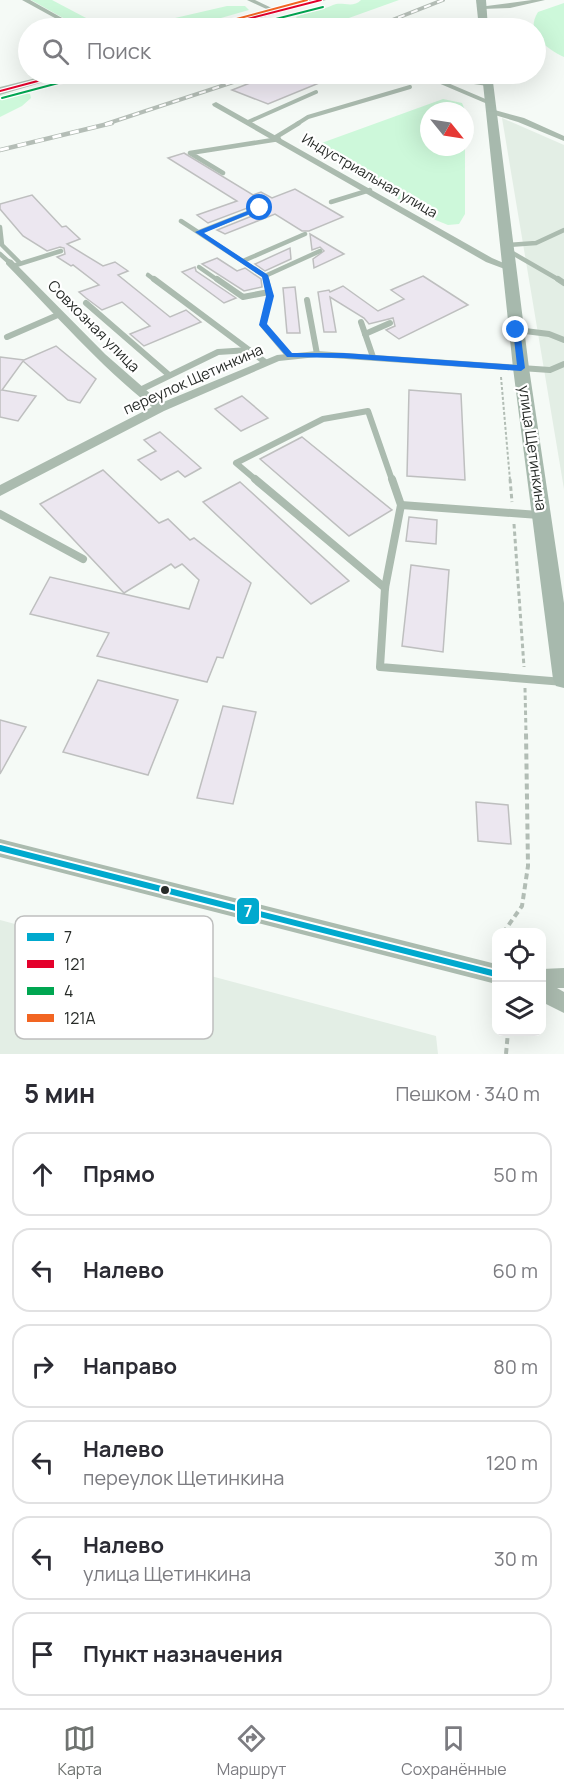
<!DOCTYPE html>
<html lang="ru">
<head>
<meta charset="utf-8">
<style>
  :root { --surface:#fff; --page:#f7f7f7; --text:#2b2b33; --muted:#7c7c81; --line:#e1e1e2; --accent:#6f7370 }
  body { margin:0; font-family:Manrope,sans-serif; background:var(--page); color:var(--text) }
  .controls { position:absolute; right:18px; bottom:18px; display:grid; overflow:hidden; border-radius:12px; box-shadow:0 6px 24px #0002 }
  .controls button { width:54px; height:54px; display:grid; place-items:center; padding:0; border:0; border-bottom:2px solid var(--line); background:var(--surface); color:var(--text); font:30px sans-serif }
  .compass { position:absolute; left:420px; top:102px; width:54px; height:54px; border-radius:50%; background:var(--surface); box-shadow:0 6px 24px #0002; rotate:120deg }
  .stop { position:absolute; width:18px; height:18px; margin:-14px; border:4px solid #1a73e8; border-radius:50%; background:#fff }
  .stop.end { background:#1a73e8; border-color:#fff; box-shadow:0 2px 6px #0008 }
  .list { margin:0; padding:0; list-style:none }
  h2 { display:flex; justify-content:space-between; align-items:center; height:78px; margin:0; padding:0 24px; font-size:26px }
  h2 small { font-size:20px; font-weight:400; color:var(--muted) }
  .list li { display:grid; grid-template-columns:39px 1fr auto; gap:18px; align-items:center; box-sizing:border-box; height:84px; margin:0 12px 12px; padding:0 12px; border:2px solid var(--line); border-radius:18px }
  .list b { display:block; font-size:22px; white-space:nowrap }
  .list p { margin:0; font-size:20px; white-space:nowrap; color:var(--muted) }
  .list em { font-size:20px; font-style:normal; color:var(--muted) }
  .icon { flex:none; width:33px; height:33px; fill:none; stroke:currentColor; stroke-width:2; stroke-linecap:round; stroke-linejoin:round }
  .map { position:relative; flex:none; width:564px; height:1054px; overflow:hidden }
  .search { position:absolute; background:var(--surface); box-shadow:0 6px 24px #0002; left:18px; right:18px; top:18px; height:66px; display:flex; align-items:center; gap:15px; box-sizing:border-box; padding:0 21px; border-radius:33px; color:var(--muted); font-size:22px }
  .sheet { height:654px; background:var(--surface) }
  nav { display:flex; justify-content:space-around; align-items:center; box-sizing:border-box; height:84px; border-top:2px solid var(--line); background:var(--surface); font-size:16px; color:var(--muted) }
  nav a { display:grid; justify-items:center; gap:3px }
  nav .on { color:var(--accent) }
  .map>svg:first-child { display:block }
  .built { fill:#e3eee5 }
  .green { fill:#cdf8da; fill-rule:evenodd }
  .building { fill:#ece7f0; stroke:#bebfbf; stroke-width:1.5 }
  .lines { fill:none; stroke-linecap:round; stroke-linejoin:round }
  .path-far2 { stroke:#b2bdb5; stroke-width:2; stroke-dasharray:3 2; stroke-linecap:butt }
  .path-far1 { stroke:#b2bdb5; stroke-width:3; stroke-dasharray:4.5 3; stroke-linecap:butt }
  .path { stroke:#b2bdb5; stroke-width:4; stroke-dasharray:6 4; stroke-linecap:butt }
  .lane-far3 { stroke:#abbbaf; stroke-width:4 }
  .lane-far2 { stroke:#abbbaf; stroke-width:4.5 }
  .lane-far1 { stroke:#abbbaf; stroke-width:6 }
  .lane { stroke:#abbbaf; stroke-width:8 }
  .street { fill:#abbbaf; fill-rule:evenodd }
  .secondary { fill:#a7b9ad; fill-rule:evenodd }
  .primary { fill:#adbdb2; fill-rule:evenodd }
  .rail-far1-casing { stroke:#b4bdb6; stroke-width:4 }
  .rail-casing { stroke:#b4bdb6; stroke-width:4.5 }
  .rail-far1 { stroke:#fff; stroke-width:2; stroke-dasharray:7; stroke-linecap:butt }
  .rail { stroke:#fff; stroke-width:3; stroke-dasharray:9; stroke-linecap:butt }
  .bus-1-casing { stroke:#fff; stroke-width:10 }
  .bus-2-casing { stroke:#fff; stroke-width:4.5 }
  .bus-3-casing { stroke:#fff; stroke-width:4.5 }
  .bus-4-casing { stroke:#fff; stroke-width:4.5 }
  .bus-1 { stroke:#00a9ce; stroke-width:6 }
  .bus-2 { stroke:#e4002b; stroke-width:2 }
  .bus-3 { stroke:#00a651; stroke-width:2 }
  .bus-4 { stroke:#f26522; stroke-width:2 }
  .route { fill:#1a73e8 }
  .bus-dot { fill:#272b28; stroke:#fff; stroke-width:2 }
  .labels { text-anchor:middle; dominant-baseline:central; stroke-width:4.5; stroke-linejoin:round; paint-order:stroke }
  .far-street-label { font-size:14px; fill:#272b28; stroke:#fff }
  .street-label { font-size:15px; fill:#272b28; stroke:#fff }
  .key { fill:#fff; stroke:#bebfbe; stroke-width:1.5 }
  .key-label { font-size:16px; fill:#272b28 }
  .line-badge { stroke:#fff; stroke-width:2 }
  .badge-label { font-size:16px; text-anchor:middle; font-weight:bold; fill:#fff }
</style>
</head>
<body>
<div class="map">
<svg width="564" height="1054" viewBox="0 0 564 1054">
  <rect width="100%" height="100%" fill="#f5faf6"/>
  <g class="built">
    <polygon points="502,118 564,145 564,489"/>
    <polygon points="0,920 436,1036 438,1054 0,1054"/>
  </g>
  <g class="green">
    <polygon points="31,0 52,0 105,28 81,28"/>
    <path d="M361,0h38l-78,28h-75l46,-9 4,5h4l-4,-7c12,-5 27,-7 37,-12 9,-4 20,4 28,-5z"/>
    <path d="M564,3v54c-17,-8 -40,-24 -26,-45z"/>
    <polygon points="227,6 245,6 249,10 186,28 112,28 119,26 136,27"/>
    <polygon points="19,91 30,94 31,98 22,106 0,117 0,95"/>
    <path d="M443,99l19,4 3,7v104l-6,10 -11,1 -20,-8 -115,-68 3,-4zM429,111h36v36h-36z"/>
  </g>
  <g class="building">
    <polygon points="273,74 341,74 268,104 232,90"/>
    <polygon points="184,153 253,195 261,192 272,198 295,189 343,217 309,231 302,231 275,214 225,234 217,230 262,212 264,206 258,204 208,223 197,215 237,201 168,158"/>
    <polygon points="32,195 62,227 66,226 80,239 67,244 103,266 115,262 128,271 118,275 170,317 186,310 201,322 144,346 130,334 150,326 122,302 102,310 86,298 79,292 99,285 73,265 71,266 57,257 65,254 64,248 60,247 47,251 23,236 0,209 0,204"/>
    <polygon points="310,234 344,254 314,268 313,259 324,251 320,247 312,250"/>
    <polygon points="290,248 291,259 265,271 255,264"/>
    <polygon points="217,258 237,271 245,268 261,279 262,287 244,291 202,264"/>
    <polygon points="195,267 196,271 236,298 224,303 182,272"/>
    <polygon points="423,276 468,305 399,339 386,330 395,326 393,318 369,324 364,318 330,297 336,332 324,332 318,292 329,290 330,292 343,286 378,311 404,299 391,290"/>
    <polygon points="295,287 300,333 287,333 283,288"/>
    <polygon points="56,346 96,379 80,403 68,400 23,361 2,390 36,396 18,421 0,417 0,357 24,360"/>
    <polygon points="409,390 461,394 465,480 407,476"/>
    <polygon points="242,396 268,418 241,431 215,409"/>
    <polygon points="160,432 201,468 185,477 178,471 161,480 138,460 156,451 144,440"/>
    <polygon points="302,437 392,510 349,536 260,459"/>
    <polygon points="103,470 159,523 168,519 190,540 194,538 251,583 223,658 217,657 207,682 97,656 109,633 30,614 50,577 189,609 199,580 182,564 175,568 171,564 124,593 40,504"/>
    <polygon points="240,482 349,581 311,604 203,502"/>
    <polygon points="409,517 437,520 436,544 406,541"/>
    <polygon points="411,565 449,570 443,652 402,646"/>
    <polygon points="98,680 178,700 148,775 63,752"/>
    <polygon points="223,706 256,712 233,804 197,798"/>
    <polygon points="0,720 26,727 0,774"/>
    <polygon points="476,802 508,805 511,844 478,841"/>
  </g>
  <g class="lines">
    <polyline class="path-far2" points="501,377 510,480"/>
    <g class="path-far1">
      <polyline points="510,479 512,502"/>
      <polyline points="514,524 524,667"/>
      <polyline points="525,688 526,733"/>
    </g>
    <g class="path">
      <polyline points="503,933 522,906 528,866 526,732"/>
      <polyline points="506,1054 508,1032"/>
    </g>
    <g class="lane-far3">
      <polyline points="460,74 467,81 488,84"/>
      <polyline points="429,77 490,103"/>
      <polyline points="248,122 316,92"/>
      <polyline points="297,124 308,117 410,87"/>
    </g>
    <g class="lane-far2">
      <polyline points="276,137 299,123"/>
      <polyline points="223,173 190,153 279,139"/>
      <polyline points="331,202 370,190"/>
      <polyline points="181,221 265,276 266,281"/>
      <polyline points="0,227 2,245 20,263"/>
      <polyline points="199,232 260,208"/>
      <polyline points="508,245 536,243 564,230"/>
      <polyline points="509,251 561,281"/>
      <polyline points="0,254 9,262"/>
      <polyline points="243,261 305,234"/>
      <polyline points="13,266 61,251"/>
      <polyline points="199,267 219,281"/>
      <polyline points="148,275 156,281"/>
      <polyline points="265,276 320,251"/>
    </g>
    <g class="lane-far1">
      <polyline points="154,279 265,362"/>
      <polyline points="217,279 243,297 269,292"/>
      <polyline points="266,279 270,296 263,325 289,356"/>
      <polyline points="558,279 564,283"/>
      <polyline points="307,300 317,354"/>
      <polyline points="86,303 169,375"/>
      <polyline points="361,322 373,357"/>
      <polyline points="517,330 549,334 564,340"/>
      <polyline points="365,334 390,323"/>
      <polyline points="7,337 60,314"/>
      <polyline points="521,368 550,370 564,364"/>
      <polyline points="138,391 218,352 249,350"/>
      <polyline points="256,480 236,463 323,419 368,411 392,480"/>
    </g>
    <g class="lane">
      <polyline points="255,479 385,588"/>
      <polyline points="401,505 539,515"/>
      <polyline points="0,514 83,559"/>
      <polyline points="385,588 380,667 564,682"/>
      <polyline points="385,588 401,505 392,479"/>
    </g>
    <g class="street">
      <polygon points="22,0 30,0 80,28 73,28"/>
      <polygon points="247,0 255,0 280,12 275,13"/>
      <polygon points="532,0 545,0 510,8 482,9 479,7"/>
      <polygon points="216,102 492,258 515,268 510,271 486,262 213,106 212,104"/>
      <polygon points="491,109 524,118 564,136 564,141 518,122 488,113 488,109"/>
      <path d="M9,259l3,1 93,94 56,49 116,-48 40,-4 204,14 6,3 -6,3 -204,-14 -38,4 -115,50 -164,85v-11l152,-78c-54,-43 -98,-94 -146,-143v-4z"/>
      <polygon points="0,839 496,964 496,984 0,857"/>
      <polygon points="564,968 564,988 557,988 564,992 564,1013 542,1002 542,969"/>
    </g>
    <g class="secondary">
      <polygon points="476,0 486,0 488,28 479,28"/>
      <polygon points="482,74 492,74 529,368 564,603 564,688 556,686 553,679 513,368"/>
    </g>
    <g class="primary">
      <polygon points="309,0 326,0 223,28 206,28"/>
      <polygon points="52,74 70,74 0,95 0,87"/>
    </g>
    <g class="rail-far1-casing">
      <g id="rail-far1">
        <polyline points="372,28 443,0"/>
        <polyline points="106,124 258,74"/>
      </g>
    </g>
    <g class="rail-casing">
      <polyline id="rail" points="0,150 112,123"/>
    </g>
    <use href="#rail-far1" class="rail-far1"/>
    <use href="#rail" class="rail"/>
    <g class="bus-1-casing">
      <polyline id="bus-1" points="0,848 496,974"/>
    </g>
    <g class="bus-2-casing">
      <g id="bus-2">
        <polyline points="212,28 321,0"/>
        <polyline points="0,91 64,74"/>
      </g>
    </g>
    <g class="bus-3-casing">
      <g id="bus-3">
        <polyline points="240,28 323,7"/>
        <polyline points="2,98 66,81"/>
      </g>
    </g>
    <g class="bus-4-casing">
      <polyline id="bus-4" points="229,21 307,0"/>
    </g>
    <use href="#bus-1" class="bus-1"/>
    <use href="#bus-2" class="bus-2"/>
    <use href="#bus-3" class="bus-3"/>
    <use href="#bus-4" class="bus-4"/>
  </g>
  <polygon class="route" points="258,207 264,208 204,233 268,275 274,296 267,324 292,353 344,353 517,365 513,330 516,327 520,330 525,368 521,371 344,358 287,357 259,325 266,296 262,277 195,232"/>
  <circle class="bus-dot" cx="165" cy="890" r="5"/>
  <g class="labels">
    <g class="far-street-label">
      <text transform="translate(370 175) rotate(30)">Индустриальная улица</text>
    </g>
    <g class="street-label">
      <text transform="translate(94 326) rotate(45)">Совхозная улица</text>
      <text transform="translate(193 379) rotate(-24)">переулок Щетинкина</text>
      <text transform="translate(533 448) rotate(82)">улица Щетинкина</text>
    </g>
  </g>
  <rect x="15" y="916" width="198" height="123" rx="9" class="key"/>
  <rect x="27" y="933" width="27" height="8" fill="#00a9ce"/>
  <rect x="27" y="960" width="27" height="8" fill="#e4002b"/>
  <rect x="27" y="987" width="27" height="8" fill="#00a651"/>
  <rect x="27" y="1014" width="27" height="8" fill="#f26522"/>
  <g class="key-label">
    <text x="64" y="943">7</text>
    <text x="64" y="970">121</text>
    <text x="64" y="997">4</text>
    <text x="64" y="1024">121А</text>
  </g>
  <rect class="line-badge" x="236" y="897" width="24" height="28" rx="6" fill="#00a9ce"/>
  <g class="badge-label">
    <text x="248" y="917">7</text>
  </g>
</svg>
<div class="controls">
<button><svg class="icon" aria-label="locate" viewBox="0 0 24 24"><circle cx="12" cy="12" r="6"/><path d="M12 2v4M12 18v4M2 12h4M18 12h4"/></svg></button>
<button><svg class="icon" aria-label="layers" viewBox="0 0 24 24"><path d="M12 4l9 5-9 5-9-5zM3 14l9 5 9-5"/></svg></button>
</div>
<svg class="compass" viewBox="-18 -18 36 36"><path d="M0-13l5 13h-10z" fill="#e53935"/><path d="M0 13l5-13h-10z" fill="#7c7c81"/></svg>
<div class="stop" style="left:260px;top:208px"></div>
<div class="stop end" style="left:516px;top:330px"></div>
<div class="search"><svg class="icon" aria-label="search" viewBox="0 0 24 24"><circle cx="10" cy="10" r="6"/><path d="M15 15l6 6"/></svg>Поиск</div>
</div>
<section class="sheet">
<h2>5 мин<small>Пешком · 340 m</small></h2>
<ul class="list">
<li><svg class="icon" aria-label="ahead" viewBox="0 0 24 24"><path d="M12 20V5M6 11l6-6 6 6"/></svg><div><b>Прямо</b></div><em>50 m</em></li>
<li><svg class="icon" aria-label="left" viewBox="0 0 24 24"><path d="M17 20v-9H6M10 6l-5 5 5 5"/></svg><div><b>Налево</b></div><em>60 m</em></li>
<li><svg class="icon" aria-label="right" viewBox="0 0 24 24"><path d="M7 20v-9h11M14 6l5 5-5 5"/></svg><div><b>Направо</b></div><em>80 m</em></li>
<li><svg class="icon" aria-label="left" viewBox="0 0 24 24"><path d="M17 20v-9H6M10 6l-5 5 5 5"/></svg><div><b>Налево</b><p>переулок Щетинкина</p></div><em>120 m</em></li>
<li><svg class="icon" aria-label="left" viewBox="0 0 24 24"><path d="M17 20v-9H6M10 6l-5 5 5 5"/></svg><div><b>Налево</b><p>улица Щетинкина</p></div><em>30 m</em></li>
<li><svg class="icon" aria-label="arrive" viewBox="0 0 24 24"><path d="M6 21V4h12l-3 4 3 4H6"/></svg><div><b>Пункт назначения</b></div></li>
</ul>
</section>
<nav>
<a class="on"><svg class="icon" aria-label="map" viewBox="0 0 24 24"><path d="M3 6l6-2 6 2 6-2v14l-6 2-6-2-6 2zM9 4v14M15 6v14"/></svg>Карта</a>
<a><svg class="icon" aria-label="directions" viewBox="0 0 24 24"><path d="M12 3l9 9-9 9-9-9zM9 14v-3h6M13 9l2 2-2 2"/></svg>Маршрут</a>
<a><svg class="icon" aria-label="saved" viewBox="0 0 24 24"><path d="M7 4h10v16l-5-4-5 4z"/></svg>Сохранённые</a>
</nav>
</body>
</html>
